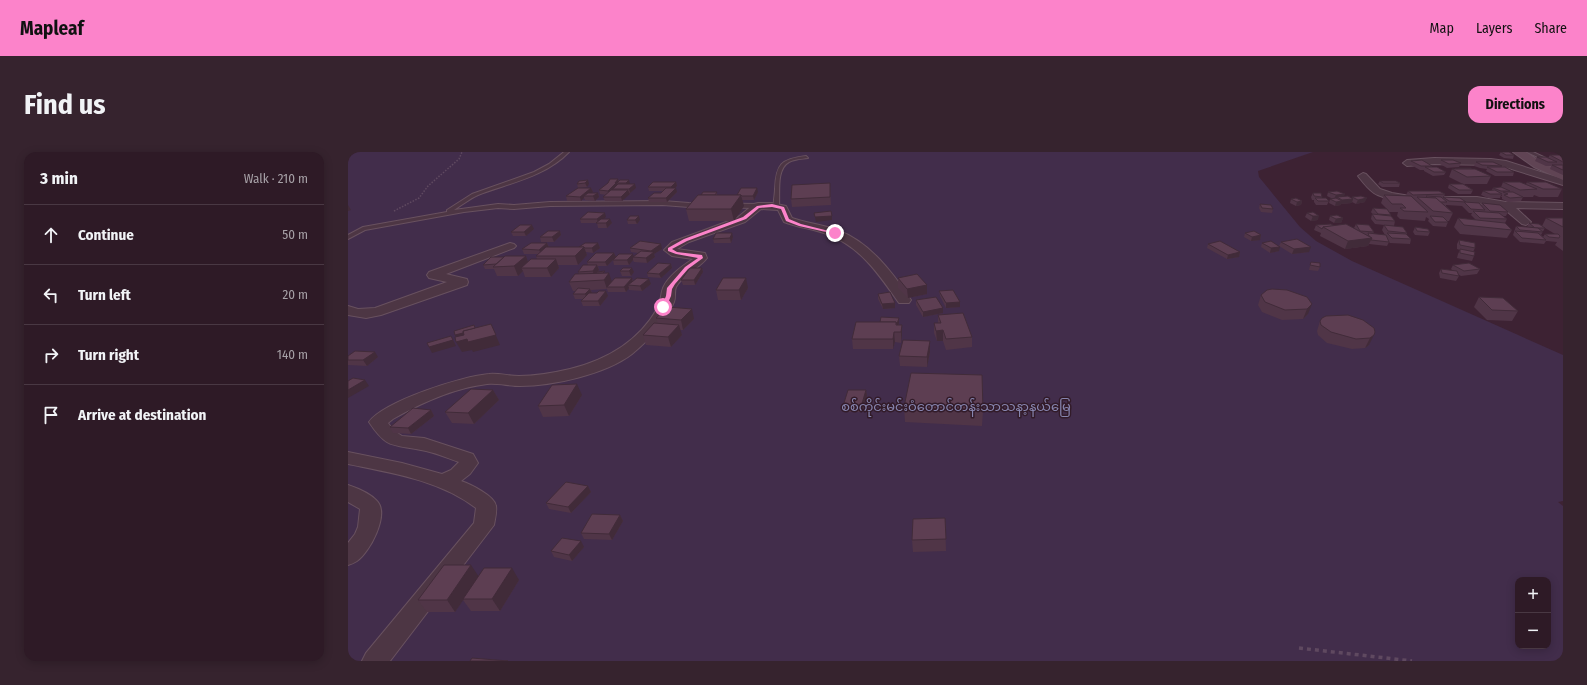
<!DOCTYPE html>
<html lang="en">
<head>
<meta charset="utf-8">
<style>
  :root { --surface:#2e1a26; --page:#36232e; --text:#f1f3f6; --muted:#a7a1a7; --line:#493843; --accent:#fc83ca }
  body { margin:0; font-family:"Fira Sans Condensed","Noto Sans Myanmar",sans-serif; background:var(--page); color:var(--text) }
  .controls { position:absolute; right:12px; bottom:12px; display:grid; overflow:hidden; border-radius:8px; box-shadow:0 2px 10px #0003 }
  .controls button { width:36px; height:36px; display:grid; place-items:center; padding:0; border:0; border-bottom:1px solid var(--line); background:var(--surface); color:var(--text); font:20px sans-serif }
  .stop { position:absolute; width:12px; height:12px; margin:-9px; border:3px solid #fc83ca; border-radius:50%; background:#fff }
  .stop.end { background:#fc83ca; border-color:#fff; box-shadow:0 1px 4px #0008 }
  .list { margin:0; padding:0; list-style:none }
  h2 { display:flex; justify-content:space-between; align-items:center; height:52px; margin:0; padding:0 16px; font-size:17px }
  h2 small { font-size:13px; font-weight:400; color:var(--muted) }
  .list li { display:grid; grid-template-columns:26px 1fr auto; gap:12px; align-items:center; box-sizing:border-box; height:60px; padding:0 16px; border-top:1px solid var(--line) }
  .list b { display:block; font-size:15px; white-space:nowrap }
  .list em { font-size:13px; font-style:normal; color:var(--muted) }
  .icon { flex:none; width:22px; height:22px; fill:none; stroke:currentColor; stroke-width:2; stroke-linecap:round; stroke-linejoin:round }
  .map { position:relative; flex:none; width:1215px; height:509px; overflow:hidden; border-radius:12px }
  header { display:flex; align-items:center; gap:24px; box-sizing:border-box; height:56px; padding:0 20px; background:var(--accent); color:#111 }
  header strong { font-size:19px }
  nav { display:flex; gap:22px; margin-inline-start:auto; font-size:14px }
  .intro { display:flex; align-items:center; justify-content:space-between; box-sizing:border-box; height:96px; padding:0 24px }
  h1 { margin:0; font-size:28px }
  .button { padding:10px 18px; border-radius:12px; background:var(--accent); color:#111; font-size:14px; font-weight:700 }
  main { display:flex; gap:24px; padding:0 24px }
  aside { flex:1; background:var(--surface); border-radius:12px; box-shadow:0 2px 10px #0003 }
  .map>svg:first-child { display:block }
  .green { fill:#422d4b; fill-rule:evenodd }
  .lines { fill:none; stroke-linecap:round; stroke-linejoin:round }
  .lane-casing { stroke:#68515f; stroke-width:2 }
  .street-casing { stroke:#68515f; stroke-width:2 }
  .secondary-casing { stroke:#68515f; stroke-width:2 }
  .path-far1 { stroke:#5f4960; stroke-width:1.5; stroke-dasharray:1.5 1.5; stroke-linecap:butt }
  .path { stroke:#5f4960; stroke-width:3.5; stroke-dasharray:4 4; stroke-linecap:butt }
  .lane { fill:#4d3644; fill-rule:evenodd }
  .street { fill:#4d3644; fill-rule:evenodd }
  .secondary { fill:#604454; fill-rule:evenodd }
  .wall { fill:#503547; fill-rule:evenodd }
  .shaded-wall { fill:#412b39 }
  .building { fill:#5d3e52; stroke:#412b39 }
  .route { fill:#fc83ca }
  .labels { text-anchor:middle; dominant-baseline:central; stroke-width:3; stroke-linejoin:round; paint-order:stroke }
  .park-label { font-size:13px; fill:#8785af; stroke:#321b29 }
</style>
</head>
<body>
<header>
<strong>Mapleaf</strong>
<nav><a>Map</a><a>Layers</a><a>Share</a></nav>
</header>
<div class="intro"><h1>Find us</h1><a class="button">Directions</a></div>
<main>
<aside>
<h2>3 min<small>Walk · 210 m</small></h2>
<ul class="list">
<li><svg class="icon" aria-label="ahead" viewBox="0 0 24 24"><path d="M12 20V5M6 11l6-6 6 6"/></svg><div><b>Continue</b></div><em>50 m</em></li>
<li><svg class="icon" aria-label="left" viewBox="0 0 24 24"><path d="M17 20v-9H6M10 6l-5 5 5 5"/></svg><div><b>Turn left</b></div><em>20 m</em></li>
<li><svg class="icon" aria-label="right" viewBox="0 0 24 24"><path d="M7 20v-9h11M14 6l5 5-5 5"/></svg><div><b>Turn right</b></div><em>140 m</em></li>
<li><svg class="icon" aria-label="arrive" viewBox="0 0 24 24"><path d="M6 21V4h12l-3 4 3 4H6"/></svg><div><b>Arrive at destination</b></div></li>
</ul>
</aside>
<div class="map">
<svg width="1215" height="509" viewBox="0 0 1215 509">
  <rect width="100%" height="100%" fill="#3d2233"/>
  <path class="green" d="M0,0h965l-55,19 1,6 41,50 16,14 36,20 211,94v146l-5,1 5,4v155h-1215zM1170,428h30v66h-30z"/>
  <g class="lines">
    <g class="lane-casing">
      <g id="lane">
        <path d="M216,0h5c-24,25 -60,31 -91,43 -9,4 -16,10 -24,15l44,-6 16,1 36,-3 113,-1 26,2 69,1 3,2 -3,2 -69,-1 -26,-2 -113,1 -36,3 -16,-1 -34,4 -99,18 -17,9v-4l15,-8 84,-15v-2l25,-16 62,-22 15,-8z"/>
        <polygon points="1179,0 1185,0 1202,8 1198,9"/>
        <path d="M458,4l2,2c-7,1 -13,1 -19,4 -13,7 -9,31 -10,44l-5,1c-1,-5 1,-12 1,-18 1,-25 6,-30 31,-33z"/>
      </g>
    </g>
    <g class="street-casing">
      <g id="street">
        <polygon points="1086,6 1143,7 1158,9 1215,27 1215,33 1157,15 1143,13 1086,12 1059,14 1055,11 1059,8"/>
        <path d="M1015,21l3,1 14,15 12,4 24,4 1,2c-6,6 -36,-1 -43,-6 -6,-4 -12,-12 -16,-17z"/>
        <polygon points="1092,45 1129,45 1158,50 1215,51 1215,57 1168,56 1183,70 1178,73 1174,72 1155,56 1129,51 1088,50 1087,48"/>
        <path d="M410,51h14l14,3 6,12c15,5 31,7 45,12 33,12 55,42 74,70l-2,3h-10c-19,-27 -38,-56 -70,-68 -14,-6 -30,-7 -45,-13l-6,-12 -17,-1 -16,13 -56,20 -12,7 28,4 2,5c-8,11 -24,16 -31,29 -2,5 0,10 -2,15 -8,20 -25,38 -42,52 -26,20 -79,32 -112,32 -11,0 -22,-3 -33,-2 -33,4 -66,19 -94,35l-5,4 5,7 9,6 22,2 49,16 5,9 -8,11 -9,7c9,3 34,15 35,25 1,6 -1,13 -2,19l-104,136h-28l4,-8 108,-130 2,-15c-37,-28 -84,-35 -128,-44v-12l54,11 40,11 9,-4 8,-8c-12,-4 -25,-10 -38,-12 -29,-6 -34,-1 -52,-28 15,-21 94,-46 120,-48 10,-1 20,2 30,2 17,0 34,-3 51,-7 36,-9 68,-27 87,-60 5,-9 3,-13 6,-21 5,-12 19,-22 30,-29l-21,-3 -8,-6 8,-8 65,-24 17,-14z"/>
        <polygon points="162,91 166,92 168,94 166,96 98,122 119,127 120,130 119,133 33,163 18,166 0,163 0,154 10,157 27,156 99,130 81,126 79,123 81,120"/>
        <path d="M0,333c9,3 23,9 29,16 13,14 -8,52 -20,60 -3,2 -6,3 -9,4v-22l7,-9 3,-7 2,-18 -12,-7z"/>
      </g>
    </g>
    <g class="secondary-casing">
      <polygon id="secondary" points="1165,0 1178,0 1194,11 1215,20 1215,28 1186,15"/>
    </g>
    <polyline class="path-far1" points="46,59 71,46 80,34 111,7 114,0"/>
    <polyline class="path" points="951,496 1064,509"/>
    <use href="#lane" class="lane"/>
    <use href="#street" class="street"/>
    <use href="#secondary" class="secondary"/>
  </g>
  <g class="wall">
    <polygon points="1153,0 1166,3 1165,7 1156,6 1151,3"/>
    <polygon points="1202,3 1215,4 1215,23 1202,17 1203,14 1198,14 1187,9 1189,5 1200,6"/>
    <polygon points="1093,8 1113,11 1111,15 1099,16 1092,12"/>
    <polygon points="1063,9 1084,14 1084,15 1098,20 1096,23 1085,24 1076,19 1076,18 1072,18 1061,12"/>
    <polygon points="1128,10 1154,14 1153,15 1166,20 1165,24 1147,24 1138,19 1139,17 1132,16 1126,14"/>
    <polygon points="1108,16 1143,24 1139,32 1116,32 1125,38 1123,42 1110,42 1100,36 1101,32 1115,32 1101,25 1104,17 1107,17"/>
    <polygon points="270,27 271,29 282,32 288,36 282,41 281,41 282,42 274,49 257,49 255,45 258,43 252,42 251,38"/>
    <polygon points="231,29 241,32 239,35 230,36 229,32"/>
    <polygon points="1032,29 1052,31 1051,35 1034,35 1030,32"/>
    <polygon points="328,30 329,34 327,36 329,40 319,50 301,50 300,46 313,41 315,39 301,39 300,35"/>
    <polygon points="1155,30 1178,32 1179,30 1214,37 1210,45 1191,45 1186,43 1185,45 1175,45 1173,49 1160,50 1154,47 1154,45 1153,45 1154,43 1153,43 1152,46 1140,46 1133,43 1135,39 1143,39 1145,36 1153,35"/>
    <polygon points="482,31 483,53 444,55 443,47"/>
    <polygon points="243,36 245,40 243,41 250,41 251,45 247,49 237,48 236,46 233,49 219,49 218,44"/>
    <polygon points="1060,39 1097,42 1096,45 1133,54 1134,51 1160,60 1158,64 1155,64 1159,67 1157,71 1164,78 1159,86 1112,82 1106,75 1110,66 1128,68 1123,63 1124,61 1121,61 1114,54 1098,53 1098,54 1105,61 1101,69 1098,69 1100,70 1098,75 1085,74 1080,69 1081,67 1078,65 1077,69 1052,67 1049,64 1050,60 1041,60 1043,63 1043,64 1047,69 1046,74 1027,72 1023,67 1024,62 1025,63 1023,60 1025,56 1039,57 1033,51 1036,43 1059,44 1058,43"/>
    <polygon points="369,40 369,43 389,43 410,40 406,48 394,48 396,54 386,69 341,69 338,57 353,43"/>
    <polygon points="980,40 996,45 1004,46 1004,45 1017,50 1008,52 1004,50 1004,51 993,52 993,53 987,54 981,51 982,47 985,47 979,44"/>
    <polygon points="965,41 974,45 974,46 981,49 979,53 968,53 966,50 966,48 964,48 963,45"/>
    <polygon points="943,47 954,49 953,53 948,54 942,51"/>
    <polygon points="912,52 925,57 924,61 913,60 911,56"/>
    <polygon points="959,61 970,68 963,69 957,65"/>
    <polygon points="282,64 292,68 289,72 280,72 279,68"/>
    <polygon points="982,64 995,66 993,71 986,71 981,68"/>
    <polygon points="258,65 255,67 264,71 259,76 250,76 249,71 233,71 232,67"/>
    <path d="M1198,66h17v18h-3h3v15l-8,-6 2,-3 -10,-1h-1l-2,3 -24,-2 -7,-7 3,-9 11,1 2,-4 13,3zM1197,76l10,6h-10l-2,3 -2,-2z"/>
    <polygon points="1008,72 1026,80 1025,82 1037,83 1034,78 1036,73 1059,81 1059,83 1063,87 1062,92 1042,91 1041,90 1039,94 1021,92 1020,94 997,97 972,84 973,81 966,78 968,73 986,74 1006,76"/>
    <polygon points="1067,75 1082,80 1080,84 1067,83 1065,80"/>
    <polygon points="186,77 178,84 165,84 163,80"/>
    <polygon points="212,79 213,83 206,90 193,90 192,85"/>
    <polygon points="897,81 913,83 912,88 903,89 896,85"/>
    <polygon points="385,85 383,91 366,91 365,87"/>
    <polygon points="1111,88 1127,96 1125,100 1126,104 1124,109 1109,106 1110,102 1112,98 1109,97 1109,92"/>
    <polygon points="933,90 961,100 944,102 931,94"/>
    <polygon points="199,91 201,95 231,95 250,91 252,96 245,101 238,100 239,103 230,113 210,113 211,116 203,125 177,125 175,119 170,124 149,124 146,117 137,117 135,113 178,104 180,110 189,107 188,104 190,102 176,102 174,97"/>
    <polygon points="914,91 931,99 922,101 913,95"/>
    <polygon points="860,92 892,100 891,105 879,107 859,96"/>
    <polygon points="282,96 314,97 306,102 307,105 299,111 286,110 285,108 281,113 266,113 265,108 259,114 250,114 251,118 250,120 257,121 264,130 284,126 285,129 303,132 294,139 281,138 281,136 278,140 260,140 259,137 243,138 244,141 260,144 252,154 235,154 233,149 236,147 227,147 225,142 228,139 225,139 221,130 231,122 230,120 240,113 239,110 266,101 268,105 286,104 290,101 283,100"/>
    <polygon points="963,110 972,115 970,119 961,118"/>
    <polygon points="323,112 324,116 313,126 300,125 299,121"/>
    <polygon points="1105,113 1132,117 1129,122 1113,124 1110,122 1111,124 1108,129 1092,126 1091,121 1093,117 1105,119 1103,117"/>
    <polygon points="275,116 286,120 283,124 274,124 272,119"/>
    <polygon points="354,116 355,120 347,133 335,133 333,128"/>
    <polygon points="550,126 579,133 579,142 560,146 550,136"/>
    <polygon points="400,136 393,148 370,148 368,138"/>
    <polygon points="591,139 612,150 612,155 598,156 592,144"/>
    <polygon points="530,142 547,151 547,156 535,157 530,147"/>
    <polygon points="913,143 959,145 960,162 955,167 934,168 914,160 910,153"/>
    <polygon points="1131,145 1170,159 1164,169 1139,168 1126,155"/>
    <polygon points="568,148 595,161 575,165 568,153"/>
    <polygon points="590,163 624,185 624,195 598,198 595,189 589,189 586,181 586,171 590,171"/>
    <polygon points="308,166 346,167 335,178 332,178 334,183 323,195 298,193 295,183 310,172"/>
    <polygon points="972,169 1026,176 1021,193 1017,196 1004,197 979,191 970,183 969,179"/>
    <polygon points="551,171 551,173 554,183 553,191 547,190 545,197 505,197 504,187"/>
    <polygon points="582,200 579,215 552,214 551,204"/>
    <polygon points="0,204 30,205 19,214 0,213"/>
    <polygon points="145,238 151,248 126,272 104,271 97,260"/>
    <polygon points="518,238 519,244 514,260 495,260 495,254"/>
    <polygon points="234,243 221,264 195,265 190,254"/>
    <polygon points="556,255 635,259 634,274 557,270"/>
    <polygon points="83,258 86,264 63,282 45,281 42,275"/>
    <polygon points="240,334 243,340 223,361 201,357 198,351"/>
    <polygon points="272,363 275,369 264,388 236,387 233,381"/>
    <polygon points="597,366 598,399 565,400 564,388"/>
    <polygon points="236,395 224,409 206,405 203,399"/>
    <polygon points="130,424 171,428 152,459 123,459 115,448 107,460 79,460 70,448"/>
  </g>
  <g class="shaded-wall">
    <polygon points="270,27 271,31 269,31 269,33 265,37 265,39 261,43 260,39"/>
    <polygon points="240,28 241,32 239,35 237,31"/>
    <polygon points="281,28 282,32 279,35 278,31"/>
    <polygon points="328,30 329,34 324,39 323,35"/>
    <polygon points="287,32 288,36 282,41 281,37"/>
    <polygon points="243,36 245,40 239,44 236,44 236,46 233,49 232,45"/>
    <polygon points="328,36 329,40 319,50 318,46"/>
    <polygon points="409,36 410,40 406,48 405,44"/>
    <polygon points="280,38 282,42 274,49 273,45"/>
    <polygon points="250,41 251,45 247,49 245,44"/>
    <polygon points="997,42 996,46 989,45 989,47 986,47 988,43"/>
    <polygon points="393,43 396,54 386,69 383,57"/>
    <polygon points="1019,46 1017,50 1008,52 1010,48"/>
    <polygon points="1005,47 1004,51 993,52 993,53 987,54 988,50 994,49 994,48"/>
    <polygon points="954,49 953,53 948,54 949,50"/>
    <polygon points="0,53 3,58 0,59"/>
    <polygon points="257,61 258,65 250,71 249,67"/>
    <polygon points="291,64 292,68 289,72 287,68"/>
    <polygon points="484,64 484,68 468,70 467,65"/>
    <polygon points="965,64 971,64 970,68 963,69"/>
    <polygon points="995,66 993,71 986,71 988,67"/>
    <polygon points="262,67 264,71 259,76 258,71"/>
    <polygon points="184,73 186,77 178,84 176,80"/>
    <polygon points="212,79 213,83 206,90 204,85"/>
    <polygon points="384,81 385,85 383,91 382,86"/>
    <polygon points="913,83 912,88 903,89 904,85"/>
    <polygon points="1024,86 1020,94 997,97 1000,89"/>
    <polygon points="199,91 201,96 193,102 191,98"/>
    <polygon points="250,91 252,96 245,101 244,96"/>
    <polygon points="313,92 314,97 306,102 307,105 299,111 298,106 303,102 303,99"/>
    <polygon points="236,95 239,103 230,113 227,104"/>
    <polygon points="932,95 931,99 922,101 923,96"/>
    <polygon points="963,95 961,100 944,102 946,97"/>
    <polygon points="892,100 891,105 879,107 880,103"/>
    <polygon points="266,101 268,105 259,114 257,110"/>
    <polygon points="285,102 286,105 285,105 285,108 281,113 279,108"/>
    <polygon points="178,104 181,113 173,116 175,119 170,124 166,114"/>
    <polygon points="208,107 211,116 203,125 199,116"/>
    <polygon points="323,112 324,116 313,126 311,122"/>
    <polygon points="249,113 251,118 246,124 245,119"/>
    <polygon points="284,116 286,120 283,124 281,119"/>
    <polygon points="354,116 355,120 347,133 346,128"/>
    <polygon points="261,121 264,130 259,135 259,137 256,128"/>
    <polygon points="284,126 285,131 280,133 281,136 278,140 276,135"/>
    <polygon points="398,126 400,136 393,148 391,138"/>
    <polygon points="301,127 303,132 294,139 292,134"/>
    <polygon points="579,133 579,142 560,146 559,137"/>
    <polygon points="242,137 244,141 239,147 237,142"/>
    <polygon points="258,139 260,144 252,154 250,149"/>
    <polygon points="612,150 612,155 598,156 598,151"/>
    <polygon points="547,151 547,156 535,157 534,152"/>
    <polygon points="964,152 960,162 955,167 959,157"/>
    <polygon points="595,156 595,161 575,165 575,160"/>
    <polygon points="344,157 346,167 335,178 333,168"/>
    <polygon points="551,166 551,171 549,178 549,172"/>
    <polygon points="143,172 152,193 125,200 124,198 114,200 108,190"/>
    <polygon points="126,173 110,188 107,183"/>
    <polygon points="331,173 334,183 323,195 320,185"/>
    <polygon points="554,173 554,183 553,191 553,180"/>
    <polygon points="595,178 595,189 589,189 588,179"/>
    <polygon points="546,180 547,190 545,197 545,187"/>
    <polygon points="1026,183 1021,193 1017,196 1022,186"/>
    <polygon points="105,188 108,194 84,201 81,195"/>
    <polygon points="582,189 582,200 579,215 579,205"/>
    <polygon points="27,200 30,205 19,214 15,208"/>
    <polygon points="17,228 21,234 0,246 0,238"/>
    <polygon points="229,232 234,243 221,264 216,253"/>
    <polygon points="145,238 151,248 126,272 120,261"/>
    <polygon points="518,238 519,244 514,260 513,255"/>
    <polygon points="83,258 86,264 63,282 60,276"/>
    <polygon points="240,334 243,340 223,361 220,355"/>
    <polygon points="272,363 275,369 264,388 261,382"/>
    <polygon points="233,389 236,395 224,409 221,403"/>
    <polygon points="123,413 131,425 107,460 99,448"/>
    <polygon points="164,416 171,428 152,459 144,447"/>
  </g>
  <g class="building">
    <polygon points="1153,0 1161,0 1166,3 1158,3"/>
    <polygon points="1202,3 1213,3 1215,4 1215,10"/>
    <polygon points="1189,5 1198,5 1209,10 1200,10"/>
    <polygon points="1074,8 1084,14 1073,14 1063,9"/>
    <polygon points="1093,8 1105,8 1113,11 1101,12"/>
    <polygon points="1128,10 1145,10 1154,14 1134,13"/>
    <polygon points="1204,13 1215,13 1215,18"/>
    <polygon points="1077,15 1089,15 1098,20 1086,20"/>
    <polygon points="1139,15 1157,15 1166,20 1149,20"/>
    <polygon points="1108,16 1123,16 1124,17 1110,17"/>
    <polygon points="1104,17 1127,17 1143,24 1119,25"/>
    <polygon points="262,27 270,27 267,31 268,31 260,39 251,38 260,31"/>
    <polygon points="240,28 237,31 229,32 231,29"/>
    <polygon points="272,28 281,28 278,31 269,31"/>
    <polygon points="1032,29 1048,29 1052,31 1035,31"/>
    <polygon points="305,30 328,30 323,35 300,35"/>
    <polygon points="1155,30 1172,30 1189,37 1172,38"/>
    <polygon points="1179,30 1198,30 1214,37 1195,37"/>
    <polygon points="482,31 482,45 443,47 444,33"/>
    <polygon points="270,32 287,32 281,37 265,37"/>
    <polygon points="1101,32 1115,32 1125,38 1111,38"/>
    <polygon points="1153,35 1162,39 1153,39 1145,36"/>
    <polygon points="230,36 243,36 232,45 218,44"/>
    <polygon points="318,36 328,36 318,46 300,46 306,41 313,41"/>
    <polygon points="393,36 409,36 405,44 394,44 393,43 389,43"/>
    <polygon points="263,38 280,38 273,45 255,45"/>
    <polygon points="1147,38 1154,42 1142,42 1135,39"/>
    <polygon points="989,39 997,42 988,43 980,40"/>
    <polygon points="1060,39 1091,39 1097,42 1065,43"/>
    <polygon points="355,40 369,40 367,43 353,43"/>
    <polygon points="1155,40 1165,40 1175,45 1162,46 1156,43 1160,42"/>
    <polygon points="240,41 250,41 245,44 236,44"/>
    <polygon points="965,41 973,41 974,45 966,44"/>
    <polygon points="350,43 393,43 383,57 338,57"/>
    <polygon points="1036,43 1063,44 1080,60 1056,59 1052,56 1058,56 1054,52 1044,52"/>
    <polygon points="1000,44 1005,47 994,48 989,45"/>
    <polygon points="1013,44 1019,46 1010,48 1004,45"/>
    <polygon points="1078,44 1093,45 1099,50 1092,50 1088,46 1080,46"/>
    <polygon points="1069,45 1088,46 1105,61 1085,59"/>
    <polygon points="1095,45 1112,46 1118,50 1101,49"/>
    <polygon points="948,46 954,49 949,50 943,47"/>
    <polygon points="967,46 978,46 981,49 970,49"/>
    <polygon points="988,46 994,49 988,50 982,47"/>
    <polygon points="1116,50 1131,51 1137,58 1123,57"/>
    <polygon points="1134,51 1152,53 1160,60 1142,59"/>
    <polygon points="912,52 923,53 925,57 914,56"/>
    <polygon points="1025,56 1039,57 1043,63 1030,62"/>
    <polygon points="483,59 484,64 467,65 466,61"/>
    <polygon points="1125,59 1151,61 1159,67 1132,66"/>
    <polygon points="240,60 257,61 249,67 232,67"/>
    <polygon points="965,60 971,64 965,64 959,61"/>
    <polygon points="1024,62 1043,64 1047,69 1028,68"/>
    <polygon points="989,63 995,66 988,67 982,64"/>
    <polygon points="282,64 291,64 287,68 279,68"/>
    <polygon points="1082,64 1095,65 1100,70 1087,70"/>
    <polygon points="1110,66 1157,71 1164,78 1116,73"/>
    <polygon points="1198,66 1215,66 1215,75"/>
    <polygon points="253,67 262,67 258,71 248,71"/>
    <polygon points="1181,71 1191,72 1197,76 1187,76"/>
    <polygon points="983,72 986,74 975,75 974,77 968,73"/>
    <polygon points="998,72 1024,86 1000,89 975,75"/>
    <polygon points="1008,72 1021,73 1026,80 1012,79"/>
    <polygon points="172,73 184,73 176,80 163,80"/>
    <polygon points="1036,73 1055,75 1059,81 1040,79"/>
    <polygon points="1168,74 1190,76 1195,80 1172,78"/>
    <polygon points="1067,75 1080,77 1082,80 1069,79"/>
    <polygon points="200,79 212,79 204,85 192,85"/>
    <polygon points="906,79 913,83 904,85 897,81"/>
    <polygon points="1167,79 1190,81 1198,88 1174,86"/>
    <polygon points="368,81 384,81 382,86 365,87"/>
    <polygon points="1020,81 1038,83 1041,90 1023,88 1024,86 1021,84"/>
    <polygon points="1039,81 1058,82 1063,87 1044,86"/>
    <polygon points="1197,82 1210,82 1212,84 1211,86 1201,85"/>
    <polygon points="949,87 963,95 946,97 933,90"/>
    <polygon points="1111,88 1127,91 1127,96 1112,93"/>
    <polygon points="292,89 313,92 303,99 282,96"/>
    <polygon points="872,89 892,100 880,103 860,92"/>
    <polygon points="923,89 932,95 923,96 914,91"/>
    <polygon points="183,91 199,91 191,98 174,97"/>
    <polygon points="237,91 250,91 244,96 237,96 236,95 231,95"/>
    <polygon points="198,95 236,95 227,104 188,104"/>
    <polygon points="1112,97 1127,100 1126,104 1112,101"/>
    <polygon points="293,99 306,100 298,106 285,105"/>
    <polygon points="248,101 266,101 257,110 239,110"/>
    <polygon points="271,102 285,102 279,108 265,108"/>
    <polygon points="157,104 178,104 166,114 145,115"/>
    <polygon points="143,105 156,105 148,112 135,113"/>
    <polygon points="183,107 208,107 199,116 173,116"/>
    <polygon points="963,110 972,111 972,115 962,113"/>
    <polygon points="310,111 323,112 311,122 299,121"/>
    <polygon points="1121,111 1132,117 1116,119 1105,113"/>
    <polygon points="235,113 249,113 245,119 230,120"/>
    <polygon points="275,116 284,116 281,119 272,119"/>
    <polygon points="342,116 354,116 346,128 333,128"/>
    <polygon points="1093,117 1109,119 1111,124 1094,121"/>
    <polygon points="257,119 255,121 248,121 249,120"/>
    <polygon points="261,121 256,128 221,130 227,122"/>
    <polygon points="569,122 579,133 559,137 550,126"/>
    <polygon points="267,126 284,126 276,135 259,135"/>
    <polygon points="289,126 301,127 292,134 280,133"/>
    <polygon points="375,126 398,126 391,138 368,138"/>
    <polygon points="230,136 242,137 237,142 225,142"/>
    <polygon points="924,137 939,138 959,145 964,152 959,157 937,158 917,150 913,143 919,138"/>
    <polygon points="605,138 612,150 598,151 591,139"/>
    <polygon points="251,139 258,139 250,149 233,149 241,141 249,141"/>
    <polygon points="542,140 547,151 534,152 530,142"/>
    <polygon points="588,145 595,156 575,160 568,148"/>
    <polygon points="1131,145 1155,146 1170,159 1144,158"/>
    <polygon points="320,155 344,157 333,168 308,166"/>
    <polygon points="615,161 624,185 598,187 595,178 588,179 586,171 593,171 590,163"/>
    <polygon points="1000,163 1015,168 1026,176 1027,180 1026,183 1022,186 1008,187 983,180 973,173 972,169 974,166 978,164"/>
    <polygon points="533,165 551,166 549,172 548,170 532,170"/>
    <polygon points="508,170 548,170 548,173 554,173 553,180 546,180 545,187 504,187"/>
    <polygon points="306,171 331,173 320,185 295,183"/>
    <polygon points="143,172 148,183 120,190 119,187 108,190 107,185 116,183 115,179"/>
    <polygon points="126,173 127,176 115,179 115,181 107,183 106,179"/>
    <polygon points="103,184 105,188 81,195 79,191"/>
    <polygon points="555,188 582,189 579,205 551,204"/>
    <polygon points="7,199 27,200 15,208 0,208 0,204"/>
    <polygon points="563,221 634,223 635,259 556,255"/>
    <polygon points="5,226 17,228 0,238 0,229"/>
    <polygon points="229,232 216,253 190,254 204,233"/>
    <polygon points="123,237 145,238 120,261 97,260"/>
    <polygon points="500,238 518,238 513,255 495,254"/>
    <polygon points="65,256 83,258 60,276 42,275"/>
    <polygon points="218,330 240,334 220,355 198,351"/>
    <polygon points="244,362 272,363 261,382 233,381"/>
    <polygon points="597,366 598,387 564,388 565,367"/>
    <polygon points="214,386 233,389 221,403 203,399"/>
    <polygon points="96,413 123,413 99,448 70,448"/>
    <polygon points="136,416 164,416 144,447 115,447"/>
    <polygon points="124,506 160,509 122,509"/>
  </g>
  <polygon class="route" points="424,52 436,55 441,67 453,72 489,81 487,82 451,74 438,69 433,57 424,55 411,56 398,67 339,89 324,97 329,100 354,103 355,106 340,117 327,132 324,137 323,144 318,155 313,156 318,144 319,136 337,115 350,106 328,102 320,99 320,96 336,87 395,65 409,54"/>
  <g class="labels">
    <g class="park-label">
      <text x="608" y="254">စစ်ကိုင်းမင်းဝံတောင်တန်းသာသနာ့နယ်မြေ</text>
    </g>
  </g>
</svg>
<div class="controls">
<button>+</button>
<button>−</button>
</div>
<div class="stop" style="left:315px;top:155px"></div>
<div class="stop end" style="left:487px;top:81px"></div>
</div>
</main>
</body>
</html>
